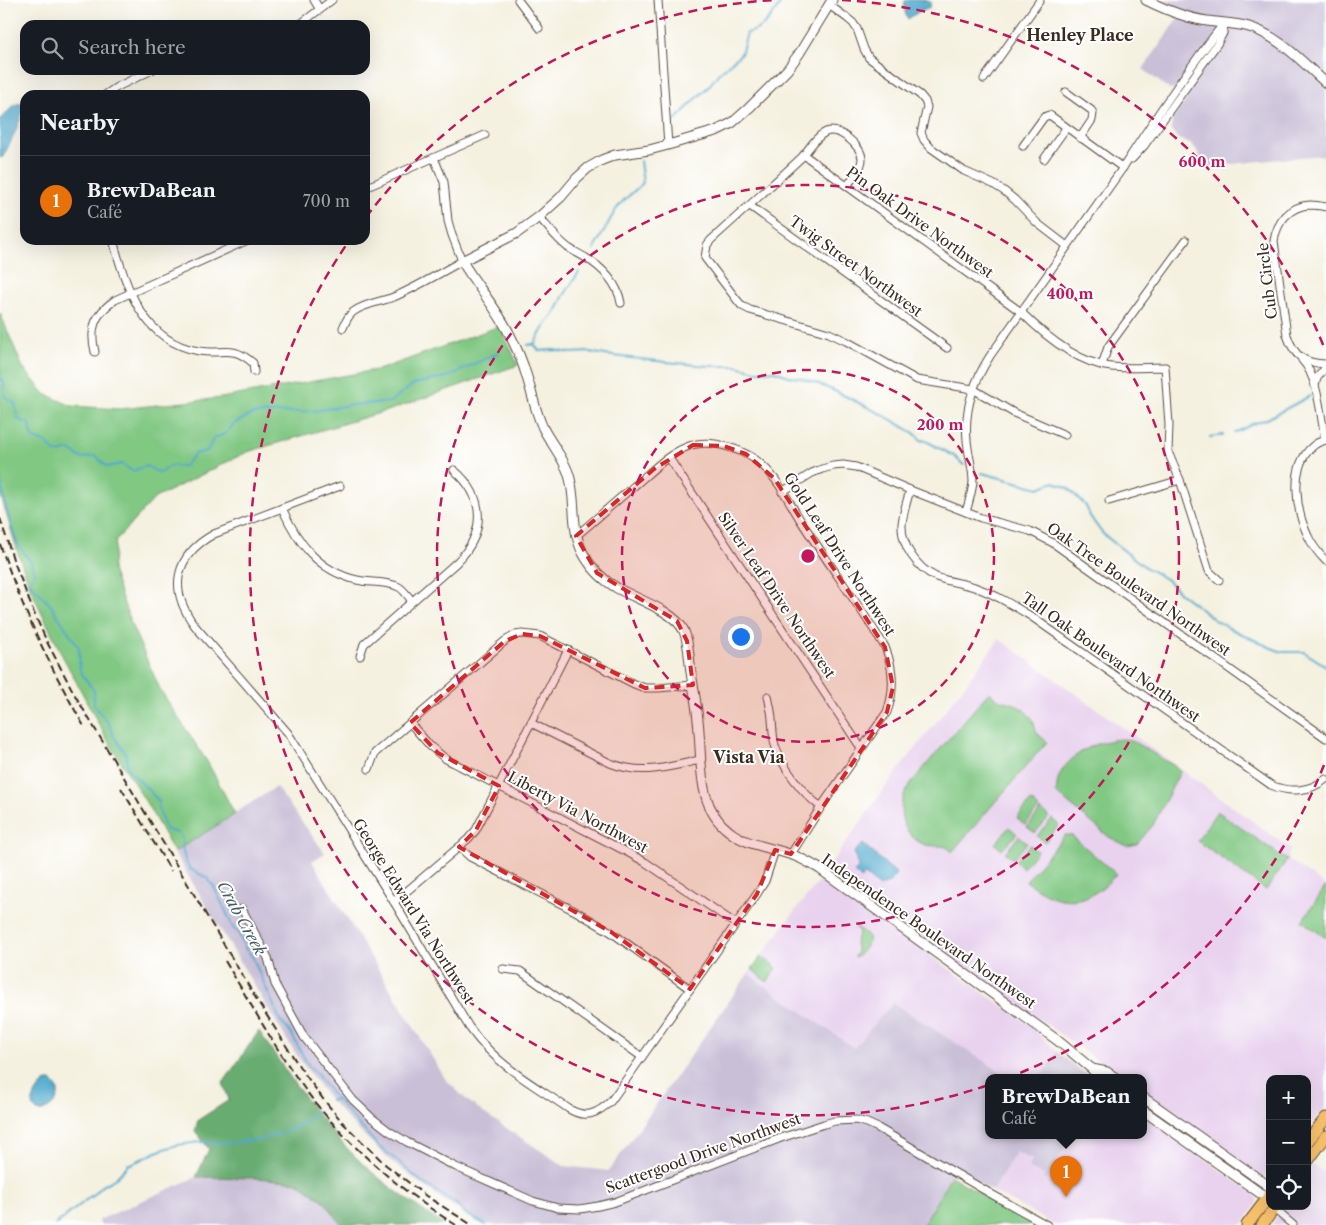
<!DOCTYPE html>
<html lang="en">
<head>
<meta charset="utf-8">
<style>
  :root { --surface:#171b24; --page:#20242c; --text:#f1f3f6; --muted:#9ea1a6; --line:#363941; --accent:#8c9099 }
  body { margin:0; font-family:"Libre Caslon Text",serif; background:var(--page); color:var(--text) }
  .controls { position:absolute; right:15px; bottom:15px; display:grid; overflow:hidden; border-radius:10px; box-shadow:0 5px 20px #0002 }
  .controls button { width:45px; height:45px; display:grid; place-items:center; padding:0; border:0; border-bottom:1px solid var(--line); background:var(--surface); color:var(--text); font:25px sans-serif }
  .you { position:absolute; left:740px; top:636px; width:18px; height:18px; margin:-12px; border:4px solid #fff; border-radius:50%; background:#1a73e8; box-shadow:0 0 0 8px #1a73e833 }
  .badge { display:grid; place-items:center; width:32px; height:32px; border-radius:50%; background:var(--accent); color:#fff; font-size:16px; font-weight:700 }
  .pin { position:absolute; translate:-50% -41px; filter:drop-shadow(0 1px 2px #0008) }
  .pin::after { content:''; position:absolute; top:26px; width:18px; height:15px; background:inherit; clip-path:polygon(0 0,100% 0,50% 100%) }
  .popup { position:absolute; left:985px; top:1074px; width:162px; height:65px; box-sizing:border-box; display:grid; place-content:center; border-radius:10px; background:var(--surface); filter:drop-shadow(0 1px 4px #0005); font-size:16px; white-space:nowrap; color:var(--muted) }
  .popup b { font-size:19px; color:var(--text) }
  .popup::after { content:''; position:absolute; left:50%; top:100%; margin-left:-10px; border:10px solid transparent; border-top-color:var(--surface) }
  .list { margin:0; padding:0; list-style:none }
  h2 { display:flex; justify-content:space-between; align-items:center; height:65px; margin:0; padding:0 20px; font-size:21px }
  h2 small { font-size:16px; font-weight:400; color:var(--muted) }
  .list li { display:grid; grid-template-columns:32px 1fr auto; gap:15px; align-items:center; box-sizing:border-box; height:90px; padding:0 20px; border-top:1px solid var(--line) }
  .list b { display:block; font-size:19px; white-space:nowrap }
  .list p { margin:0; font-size:16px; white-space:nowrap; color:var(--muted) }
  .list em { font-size:16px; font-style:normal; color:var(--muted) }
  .icon { flex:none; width:28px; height:28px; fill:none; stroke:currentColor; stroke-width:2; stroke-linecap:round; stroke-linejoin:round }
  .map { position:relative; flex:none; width:1326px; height:1225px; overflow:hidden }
  .search { position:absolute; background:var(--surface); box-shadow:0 5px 20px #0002; left:20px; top:20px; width:350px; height:55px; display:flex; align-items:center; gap:12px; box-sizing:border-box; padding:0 18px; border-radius:15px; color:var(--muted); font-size:19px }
  .panel { position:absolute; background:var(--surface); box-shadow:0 5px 20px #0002; left:20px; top:90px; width:350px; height:155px; border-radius:15px }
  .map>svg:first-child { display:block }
  .built { fill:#e8d2ee }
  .industrial { fill:#c9bfd7 }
  .green { fill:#81c883; stroke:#5e7950 }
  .forest { fill:#68ac71; stroke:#526b48 }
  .water { fill:#4fa9cc; stroke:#456a75 }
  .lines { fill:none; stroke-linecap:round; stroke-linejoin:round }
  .stream { stroke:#4fa9cc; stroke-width:2 }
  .minor-casing { stroke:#57483b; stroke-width:9 }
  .tertiary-casing { stroke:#57483b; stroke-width:11 }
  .primary-casing { stroke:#57483b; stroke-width:13 }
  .minor { stroke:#fff; stroke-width:7 }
  .tertiary { stroke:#fff; stroke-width:9 }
  .primary { stroke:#f7c06c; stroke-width:11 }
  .rail { stroke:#3b2a1e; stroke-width:2; stroke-dasharray:8 4; stroke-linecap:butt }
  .marked { fill:#d62828; fill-opacity:0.2; stroke:#d62828; stroke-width:4; stroke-dasharray:10 6; stroke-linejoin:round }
  .ring { fill:none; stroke:#c2185b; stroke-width:2.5; stroke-dasharray:9 6 }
  .labels { text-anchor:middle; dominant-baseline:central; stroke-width:4; stroke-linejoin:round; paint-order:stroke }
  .street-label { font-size:15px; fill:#3b2a1e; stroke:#fff }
  .neighbourhood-label { font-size:16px; font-weight:bold; fill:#3b2a1e; stroke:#fff }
  .water-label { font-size:16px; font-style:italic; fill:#435d64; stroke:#fff }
  .centre { fill:#c2185b; stroke:#fff; stroke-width:2.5 }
  .ring-label { font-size:15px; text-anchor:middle; font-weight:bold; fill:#c2185b; stroke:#fff; stroke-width:4; stroke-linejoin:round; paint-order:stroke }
</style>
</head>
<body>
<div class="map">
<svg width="1326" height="1225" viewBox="0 0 1326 1225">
  <rect width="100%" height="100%" fill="#fff"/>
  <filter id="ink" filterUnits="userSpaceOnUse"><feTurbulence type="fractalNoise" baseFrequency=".02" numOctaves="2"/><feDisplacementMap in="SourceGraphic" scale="10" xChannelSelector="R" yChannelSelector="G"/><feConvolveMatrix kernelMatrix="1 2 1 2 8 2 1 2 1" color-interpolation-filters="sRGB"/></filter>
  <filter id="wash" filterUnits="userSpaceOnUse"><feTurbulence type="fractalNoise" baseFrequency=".0096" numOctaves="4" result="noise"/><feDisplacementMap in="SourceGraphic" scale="20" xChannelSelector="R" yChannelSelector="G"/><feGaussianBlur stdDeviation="1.12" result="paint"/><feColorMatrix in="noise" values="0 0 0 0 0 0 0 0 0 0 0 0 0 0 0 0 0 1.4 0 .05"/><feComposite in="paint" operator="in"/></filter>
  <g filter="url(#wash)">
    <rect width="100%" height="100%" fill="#f4f1e0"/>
    <g class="built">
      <polygon points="999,639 1118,724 1291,849 1288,855 1289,860 1326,886 1326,1107 1307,1130 1307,1079 1270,1079 1270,1177 1261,1176 1144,1093 1144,1078 1122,1078 1042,1021 968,971 827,869 893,777 963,688"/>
      <polygon points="823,876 935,959 1031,1026 1057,1052 1040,1078 1010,1078 893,1003 854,1049 748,974 791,916"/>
      <polygon points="1144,1116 1255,1195 1257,1200 1256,1205 1242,1225 1055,1225 992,1191 1016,1152 1032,1161 1047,1181 1071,1136 1144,1136"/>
      <polygon points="1312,1165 1326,1173 1325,1175 1326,1176 1326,1225 1272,1225 1283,1206 1307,1206 1307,1172"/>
    </g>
    <g class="industrial">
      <polygon points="1159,0 1326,0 1326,158 1322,155 1202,167 1201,159 1196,149 1192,145 1177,138 1171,129 1172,120 1187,99 1173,89 1170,90 1143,69 1183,11"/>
      <polygon points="276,787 325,853 312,861 446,1080 467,1100 485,1114 564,1166 609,1171 748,974 854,1048 893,1003 1010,1078 988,1078 988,1136 1071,1136 1047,1181 1043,1179 1044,1176 1028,1168 1032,1160 1016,1152 992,1191 955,1169 923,1225 484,1225 445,1201 393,1163 352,1124 327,1096 300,1060 287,1040 174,852"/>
      <polygon points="1057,1052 1091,1078 1040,1078"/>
      <polygon points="196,1177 257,1178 297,1182 324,1201 342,1225 100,1225 99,1220"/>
    </g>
    <g class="green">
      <polygon points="0,313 23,368 45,394 72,406 120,409 221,398 381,369 500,326 518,365 390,410 247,452 155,498 116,540 112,570 131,624 161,691 208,763 235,814 174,852 147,804 104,734 62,655 31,590 19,556 0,493"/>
      <path d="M989,692l11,8 13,3 11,7 8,8 5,15 10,9 -95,110c-2,-2 -4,-4 -6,-5 -5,-2 -15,0 -23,-3 -24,-11 -28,-40 -13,-60z"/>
      <path d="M1123,739l8,1 50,30 -28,55 -16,19 -10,2 -18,-9 -53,-44c1,-6 1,-13 4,-19 12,-22 39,-34 63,-35z"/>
      <polygon points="1031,801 1039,808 1025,825 1017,818"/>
      <polygon points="1041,810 1049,817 1035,833 1027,827"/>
      <polygon points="1217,811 1287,860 1266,890 1197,841"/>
      <polygon points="1052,819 1059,825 1045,842 1037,836"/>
      <polygon points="1009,827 1017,834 1002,850 995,844"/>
      <path d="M1065,835h6l45,39c-27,33 -58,33 -90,7z"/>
      <polygon points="1019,836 1027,843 1013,859 1005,853"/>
      <polygon points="1030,845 1037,851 1023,868 1015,861"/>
      <polygon points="1326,886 1326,938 1302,921"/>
      <path d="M855,928h2c11,7 16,9 7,21 -3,4 -5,7 -9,9l-1,-2 3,-3 -2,-10 4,-11z"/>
      <polygon points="761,956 777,968 767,982 752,969"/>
      <polygon points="951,1176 983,1195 1037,1225 923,1225"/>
    </g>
    <path class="forest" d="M259,1031c34,51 68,102 114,142 22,19 47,35 71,52h-102l-18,-24 -27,-19 -40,-4 -61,-1 13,-28 -14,-18 3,-11 31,-20 -6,-17z"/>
    <g class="water">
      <path d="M907,0h15l9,2 -1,5 -10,4 -12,8c-3,-5 -5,-11 -3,-18z"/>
      <path d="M20,103l3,4c-3,18 -12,34 -20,50l-3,1v-39c7,-5 11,-14 20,-16z"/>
      <polygon points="863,844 896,873 891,882 879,887 865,875 861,879 854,872 858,868 854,852"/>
      <path d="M47,1081h4c16,11 3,29 -13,31l-6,-6c1,-11 7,-19 15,-25z"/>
    </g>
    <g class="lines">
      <g class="stream">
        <path d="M673,122l36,-36 10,-13 22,-19 6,-21c19,-4 25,-18 36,-33"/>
        <polyline points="594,249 615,211 622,202 643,183 640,161"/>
        <polyline points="534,344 539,351 553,350 571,353 590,352 605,355 666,362 709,366 737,366 756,371 775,371 791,377 800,378 816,383 837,392 883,415 914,433 922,441 924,440 954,456 964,465"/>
        <polyline points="534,344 544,327 557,310 563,297 579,272"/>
        <polyline points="528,345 534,344"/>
        <polyline points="0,377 4,381 5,397 15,403 17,416 18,419 30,424 32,435 34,439 45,442 54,451 58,453 70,450 81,458 96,456 107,467 122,464 132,471 147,466 159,473 170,466 185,466 194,454 207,451 214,438 225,434 235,423 253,414 314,411 349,405 390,402 414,384 450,376 499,352"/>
        <polyline points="1234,432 1239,431 1252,424 1265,420 1310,396"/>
        <polyline points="1210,437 1223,435"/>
        <polyline points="982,473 1039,488 1054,482 1068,488 1086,506 1090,516 1094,522 1102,533 1113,542 1145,567 1166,579 1180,593 1215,620 1231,629 1269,647 1282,652 1304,652 1326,666"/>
        <polyline points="0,480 10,523 18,545 31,562 34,572 30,583 52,607 79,648 80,671 94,691 94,705 109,724 114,736 126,754 128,769 159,801 158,808 166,830 178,833 181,837 183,843 182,847 185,860 190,869 207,878 214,887 229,918 233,928 238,932 246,950 252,956 281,1022 291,1033 309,1067 317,1073 320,1079 336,1099 378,1146 398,1161 420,1181 455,1203 466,1214 486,1225"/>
        <polyline points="331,1101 336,1099"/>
        <polyline points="55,1225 91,1196 92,1197 102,1186 116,1178 129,1164 131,1164 161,1150 177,1145 200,1142 229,1143 264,1139 297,1127 300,1123 309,1119 317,1112"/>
      </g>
    </g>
  </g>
  <g filter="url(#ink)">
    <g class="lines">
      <g class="minor-casing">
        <g id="minor">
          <polyline points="314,0 320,10"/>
          <polyline points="518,0 539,28"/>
          <polyline points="658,0 668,145"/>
          <polyline points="829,5 847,18 853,23 857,29 864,49 869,58 920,95 925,101 927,107 921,133 924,140 931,148 964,171 993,184 1004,191 1015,200 1037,223 1067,246"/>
          <polyline points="299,25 332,0"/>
          <polyline points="984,79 1040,0"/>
          <polyline points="1066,92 1091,110 1093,113 1092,120 1080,138"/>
          <polyline points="105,95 117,87 152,70"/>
          <polyline points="1023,146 1044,117 1049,115 1051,116 1123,168"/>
          <path d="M804,155l217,157c23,23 56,51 90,55 15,2 38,0 54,0l4,58 -1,27 12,28 29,91 10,9"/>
          <polyline points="1044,159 1066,128"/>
          <polyline points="1132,159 1144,146 1217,44 1223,33 1224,23"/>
          <path d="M847,186c5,-7 15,-18 15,-27 0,-13 -23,-32 -36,-27 -10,4 -17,17 -24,25 -30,28 -61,56 -91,83l-4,5 -2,13 32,42 5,6 8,4 79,23 17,8 71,39 56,9 41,24 51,22"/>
          <polyline points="365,188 485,135"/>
          <polyline points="750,206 947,348"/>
          <path d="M1326,207c-5,-1 -10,-2 -16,-2 -20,1 -33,16 -36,36l13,94c7,21 16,28 39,29"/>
          <path d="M539,217c9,10 17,21 27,29 6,5 14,8 20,12 17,10 32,26 35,45"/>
          <path d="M113,240c13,47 30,102 86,111 25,4 32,-7 54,12l1,9"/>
          <path d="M343,328c3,-7 4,-11 10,-16 12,-9 29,-10 43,-16 23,-10 44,-23 66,-35l-10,-26 -4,-14 -4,-39 -10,-24"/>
          <path d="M95,352c-6,-24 0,-38 20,-52l133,-60"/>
          <path d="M1302,360c16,16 19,57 23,80"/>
          <polyline points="1102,365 1108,347 1186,240"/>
          <polyline points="1315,385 1317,378 1326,367"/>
          <path d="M1326,440c-5,1 -10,3 -14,7 -23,20 -16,64 -4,89 4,9 11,18 18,25"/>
          <polyline points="669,458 861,748"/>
          <path d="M340,486l-126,48c-40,22 -46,56 -19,92l93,107 106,169 75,125c5,6 9,13 15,18 23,26 56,44 85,64 17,10 28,5 42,-8l146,-207 8,-13 10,-31"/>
          <path d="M910,490c-3,11 -7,23 -8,34 -1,22 15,44 34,53 13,5 28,6 41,11 20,7 37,18 55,29l239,168c18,8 39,7 55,-6"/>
          <polyline points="782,492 812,473 822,469 833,466 843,465 856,467 910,490 981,518 1030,531 1053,543 1326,738"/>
          <polyline points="1109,501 1180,480"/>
          <path d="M282,508c15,34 36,63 75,72 12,3 30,1 42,7 5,3 9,9 13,14"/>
          <path d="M966,512c3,-10 6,-20 7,-30 0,-14 -5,-28 -6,-42 -3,-30 7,-59 23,-84l132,-187c32,-50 65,-99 102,-146"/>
          <path d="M576,536c19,-16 38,-33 57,-49 18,-15 36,-35 59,-42 21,-6 54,5 70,20 17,15 27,37 39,56 27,42 57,83 84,126 9,22 10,43 2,65l-66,95 -30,47"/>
          <path d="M360,656l4,-12 93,-82c29,-29 29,-65 -3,-92"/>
          <path d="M768,696c1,5 2,10 3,15 2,11 1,23 4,34 7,22 28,49 46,62"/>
          <polyline points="410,723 430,746 446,759 627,852 645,862 736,924"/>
          <path d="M531,723l79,40c33,13 57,4 90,-3"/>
          <polyline points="369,769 375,753 505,641 515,635 522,634 540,636 634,684 645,688 658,688 693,685"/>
          <polyline points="459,847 470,857 577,912 611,932 690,989"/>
          <polyline points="394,902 459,847 468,839 476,830 568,650"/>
          <polyline points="242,909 268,958 275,984 304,1037 353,1100 372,1118 389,1131 407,1142 456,1167 533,1201 558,1208 580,1209 598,1206 615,1202 781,1138 824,1124 835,1121 856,1120 867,1123 878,1128 993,1195 1047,1225"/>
          <polyline points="503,969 520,971 642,1057"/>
          <polyline points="1274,1209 1293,1225"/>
        </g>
      </g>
      <g class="tertiary-casing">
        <g id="tertiary">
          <path d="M832,0l-33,54 -12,16 -38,38 -17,15 -16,8 -48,14 -19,5 -34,5 -13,5 -14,8 -11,10 -16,19 -22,20 -22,16 -55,28c15,26 35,47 48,74 6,12 12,25 16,39 6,18 9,37 17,54 8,16 21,30 26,47 8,26 1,53 14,78 8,15 20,27 34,35 19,11 58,23 67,43 5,12 5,27 7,41 3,20 7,40 8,60 3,35 -1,76 30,99 17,14 40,16 60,23 11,3 21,9 31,15l237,171 35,29 7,9"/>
          <path d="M1146,0c20,10 40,18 61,21 14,2 28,2 42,6 30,9 54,36 77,56"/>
          <polyline points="1092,1069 1107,1072 1116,1078"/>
          <polyline points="1144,1098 1270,1187"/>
          <polyline points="1144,1111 1267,1198 1270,1202"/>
        </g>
      </g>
      <g class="primary-casing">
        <g id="primary">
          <polyline points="1307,1142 1326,1118"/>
          <polyline points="1307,1162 1326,1136"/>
          <polyline points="1247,1225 1270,1195"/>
          <polyline points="1262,1225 1276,1206"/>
        </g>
      </g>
      <use href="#minor" class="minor"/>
      <use href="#tertiary" class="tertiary"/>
      <use href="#primary" class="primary"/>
      <g class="rail">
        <polyline points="0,518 13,559 34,613 47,642 76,697 257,1000 299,1066 323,1099 344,1124 386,1165 426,1196 472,1225"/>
        <path d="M0,544c23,67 50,123 85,184"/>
        <polyline points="121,788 171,871"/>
        <path d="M225,961c26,43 50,87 79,127 41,56 94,101 152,137"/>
      </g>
    </g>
  </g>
  <path class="marked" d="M693,445l31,1 22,8 28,24 111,169 8,40 -6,25 -96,142 -16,-4 -18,44 -67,95 -79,-57 -152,-85 17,-17 23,-44 -61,-33 -28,-30 95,-82 17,-7 18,2 105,52 48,-3 -6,-44 -10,-20 -80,-48 -21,-37 78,-67z"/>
  <g class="ring">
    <circle cx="808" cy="556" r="186"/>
    <circle cx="808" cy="556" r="371"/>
    <path d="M1324 765A557 557 0 1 1 349 241M366 217A557 557 0 0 1 774 0M842 0A557 557 0 0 1 1324 347"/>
  </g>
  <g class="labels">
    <g class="street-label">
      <text transform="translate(920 222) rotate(36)">Pin Oak Drive Northwest</text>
      <text transform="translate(856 266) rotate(36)">Twig Street Northwest</text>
      <text transform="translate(1267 281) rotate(-97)">Cub Circle</text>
      <text transform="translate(840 554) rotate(57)">Gold Leaf Drive Northwest</text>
      <text transform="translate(1139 589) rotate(35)">Oak Tree Boulevard Northwest</text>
      <text transform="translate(777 595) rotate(56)">Silver Leaf Drive Northwest</text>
      <text transform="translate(1111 657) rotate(35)">Tall Oak Boulevard Northwest</text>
      <text transform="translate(578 812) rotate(28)">Liberty Via Northwest</text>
      <text transform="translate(414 911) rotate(58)">George Edward Via Northwest</text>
      <text transform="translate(929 931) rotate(35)">Independence Boulevard Northwest</text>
      <text transform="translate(703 1153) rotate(-20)">Scattergood Drive Northwest</text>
    </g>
    <g class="neighbourhood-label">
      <text x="1080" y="35">Henley Place</text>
      <text x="749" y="757">Vista Via</text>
    </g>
    <g class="water-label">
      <text transform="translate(242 918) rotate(61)">Crab Creek</text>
    </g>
  </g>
  <circle cx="808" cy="556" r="8" class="centre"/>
  <g class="ring-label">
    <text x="1202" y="167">600 m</text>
    <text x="1070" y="299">400 m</text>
    <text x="940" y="430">200 m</text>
  </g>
</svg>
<div class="controls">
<button>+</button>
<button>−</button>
<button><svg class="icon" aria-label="locate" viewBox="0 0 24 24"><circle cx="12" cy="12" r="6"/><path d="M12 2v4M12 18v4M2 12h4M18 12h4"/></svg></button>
</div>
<div class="you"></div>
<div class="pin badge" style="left:1066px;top:1197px;background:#e8710a">1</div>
<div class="popup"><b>BrewDaBean</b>Café</div>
<div class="search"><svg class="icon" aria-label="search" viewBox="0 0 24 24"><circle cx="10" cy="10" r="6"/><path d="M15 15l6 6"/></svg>Search here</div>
<section class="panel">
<h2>Nearby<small></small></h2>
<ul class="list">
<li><span class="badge" style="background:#e8710a">1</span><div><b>BrewDaBean</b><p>Café</p></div><em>700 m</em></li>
</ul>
</section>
</div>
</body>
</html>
